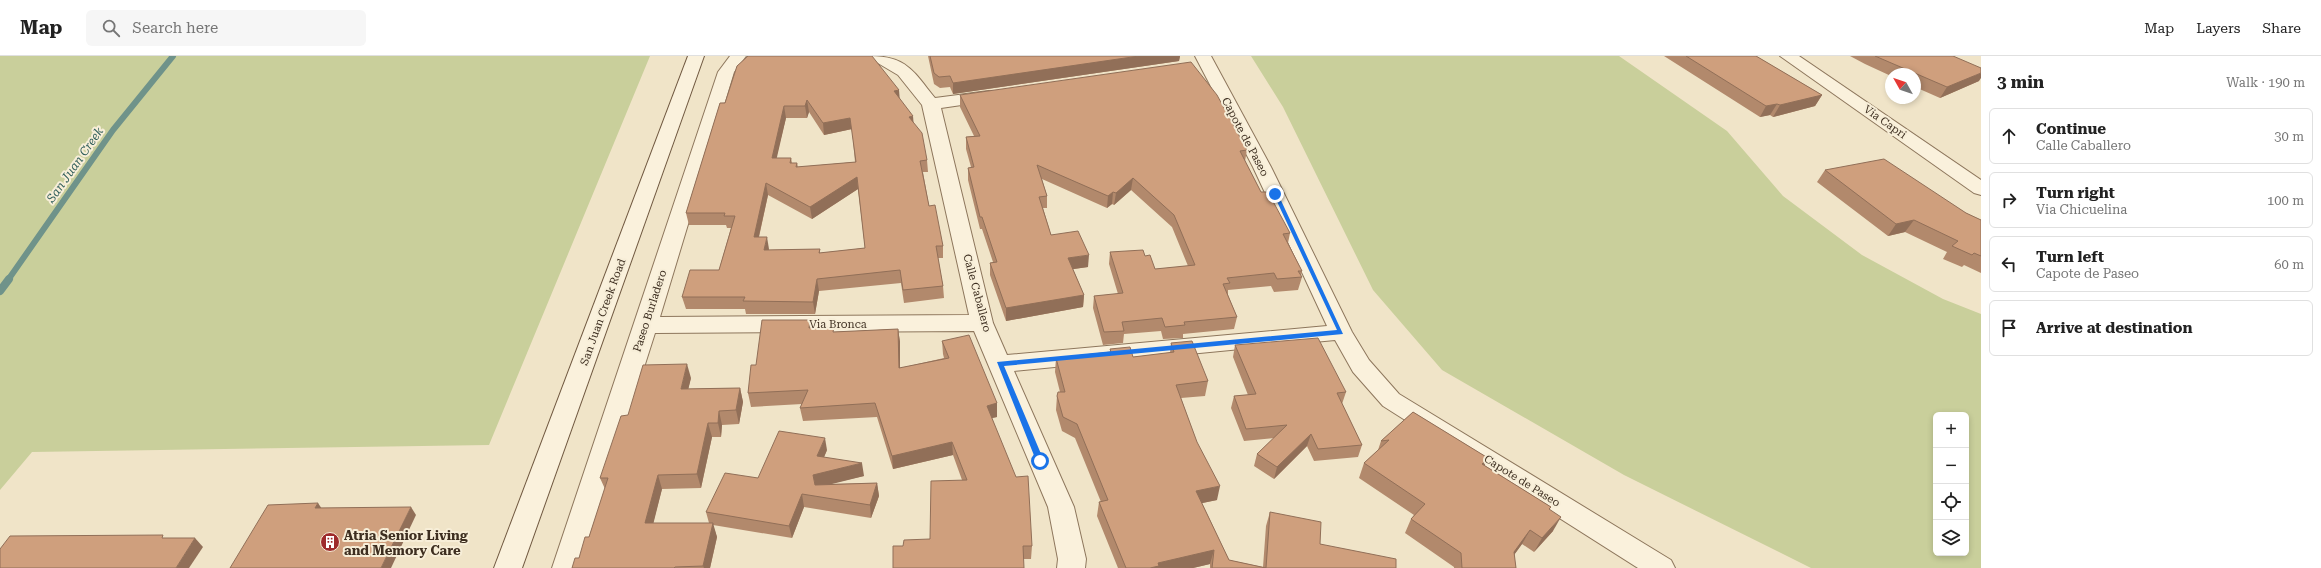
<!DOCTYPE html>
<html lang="en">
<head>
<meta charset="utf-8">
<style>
  :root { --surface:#fff; --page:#f6f6f6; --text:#222; --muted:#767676; --line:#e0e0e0 }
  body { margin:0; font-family:"Roboto Serif",serif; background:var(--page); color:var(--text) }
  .controls { position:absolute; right:12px; bottom:12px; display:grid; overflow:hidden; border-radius:6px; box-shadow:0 2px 6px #0003 }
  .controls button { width:36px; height:36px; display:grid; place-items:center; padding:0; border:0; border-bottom:1px solid var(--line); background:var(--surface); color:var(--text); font:20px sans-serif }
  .compass { position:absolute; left:1885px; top:12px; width:36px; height:36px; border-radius:50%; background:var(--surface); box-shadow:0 2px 6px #0003; rotate:310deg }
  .stop { position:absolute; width:12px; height:12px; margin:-9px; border:3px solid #1a73e8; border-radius:50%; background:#fff }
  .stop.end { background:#1a73e8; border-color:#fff; box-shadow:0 1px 4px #0008 }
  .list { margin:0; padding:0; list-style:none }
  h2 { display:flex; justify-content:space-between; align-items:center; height:52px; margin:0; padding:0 16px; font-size:17px }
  h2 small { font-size:13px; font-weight:400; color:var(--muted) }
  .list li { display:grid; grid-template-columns:26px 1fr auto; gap:12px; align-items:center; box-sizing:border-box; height:56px; margin:0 8px 8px; padding:0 8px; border:1px solid var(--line); border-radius:6px }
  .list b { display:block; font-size:15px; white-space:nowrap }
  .list p { margin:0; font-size:13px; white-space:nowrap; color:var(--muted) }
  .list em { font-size:13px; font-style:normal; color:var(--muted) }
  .icon { flex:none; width:22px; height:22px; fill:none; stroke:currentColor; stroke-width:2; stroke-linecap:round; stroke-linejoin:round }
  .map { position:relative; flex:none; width:1981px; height:512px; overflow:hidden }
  header { display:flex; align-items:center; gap:24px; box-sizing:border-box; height:56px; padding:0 20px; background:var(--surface); border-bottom:1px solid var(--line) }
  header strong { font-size:19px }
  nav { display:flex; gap:22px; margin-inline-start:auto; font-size:14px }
  .search { width:280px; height:36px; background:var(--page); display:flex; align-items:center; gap:10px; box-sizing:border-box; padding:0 14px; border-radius:6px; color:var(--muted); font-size:15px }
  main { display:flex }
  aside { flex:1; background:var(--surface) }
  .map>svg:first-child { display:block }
  .green { fill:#c9cf9b; fill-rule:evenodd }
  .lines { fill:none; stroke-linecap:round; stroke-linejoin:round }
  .stream-far1 { stroke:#6f938a; stroke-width:6 }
  .stream { stroke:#6f938a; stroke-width:8 }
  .street-casing { stroke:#8d765c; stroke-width:2 }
  .secondary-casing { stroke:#6f573f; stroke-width:2 }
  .street { fill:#faf1dc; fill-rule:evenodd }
  .secondary { fill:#faf1dc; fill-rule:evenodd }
  .wall { fill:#b2896c; fill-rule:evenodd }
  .shaded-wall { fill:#916f58 }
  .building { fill:#cf9f7d; stroke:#916f58; fill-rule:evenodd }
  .route { fill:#1a73e8 }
  .labels { text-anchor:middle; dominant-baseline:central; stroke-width:4; stroke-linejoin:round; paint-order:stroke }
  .street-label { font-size:11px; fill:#3d2e20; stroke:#f7eed8 }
  .water-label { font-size:12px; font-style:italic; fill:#2f5d5a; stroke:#f7eed8 }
  .near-poi-label { font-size:13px; font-weight:bold; fill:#3d2e20; stroke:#f7eed8; text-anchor:start }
</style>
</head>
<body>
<header>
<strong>Map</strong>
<div class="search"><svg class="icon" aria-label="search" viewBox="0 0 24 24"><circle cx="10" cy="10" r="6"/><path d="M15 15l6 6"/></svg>Search here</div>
<nav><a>Map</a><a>Layers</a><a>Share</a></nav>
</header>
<main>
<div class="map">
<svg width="1981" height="512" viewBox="0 0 1981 512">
  <rect width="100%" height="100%" fill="#f0e4c8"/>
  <g class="green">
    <polygon points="0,0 650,0 489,389 32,396 0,434"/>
    <path d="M1251,0h368l108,75 56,65 79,59 81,44 38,15v254h-170l-187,-93 -182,-105 -69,-80 -90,-183zM1936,359h30v138h-30z"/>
  </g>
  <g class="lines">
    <polyline class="stream-far1" points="8,224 113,74 173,0"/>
    <polyline class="stream" points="0,235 9,223"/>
    <g class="street-casing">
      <g id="street">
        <path d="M730,0h16l-12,16 -74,245 309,-2 -47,-210 -24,-30 -27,-16 -2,-3c38,0 44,15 66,42l54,-7 6,1 3,4 -3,4 -6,1 -48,7 52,215 14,32 320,-29 -74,-159 -58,-111h16l60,111 81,165 17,28 30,34 272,166 4,8h-37l-255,-162 -30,-34 -18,-32 -321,31 60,136 12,52 -1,9h-28l1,-9 -10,-52 -74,-176 -319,2 -75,235h-28l166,-496z"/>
        <polygon points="1780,0 1799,0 1981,124 1981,139 1974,137"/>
      </g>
    </g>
    <g class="secondary-casing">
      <polygon id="secondary" points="688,0 704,0 522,512 494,512"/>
    </g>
    <use href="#street" class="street"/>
    <use href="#secondary" class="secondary"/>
  </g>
  <g class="wall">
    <polygon points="928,0 1180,0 1179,5 953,38 950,31 940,32 934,28"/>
    <polygon points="1664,0 1756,0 1822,39 1815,50 1773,61 1770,59 1760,61"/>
    <polygon points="1850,0 1953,0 1979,25 1940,42 1915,31 1915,18 1891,18 1891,20 1865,8"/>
    <path d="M899,34v9l14,23 14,38 1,12h-5l6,34 14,40v12h-5l5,28 1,12 -40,5 -3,-20 -82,8 -4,23h-69l-1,-5h-59l-4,-12 37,-27 12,-42h-4l-1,-3h-37l-3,-12 34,-110zM809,56l15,23 28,-6 3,33 -57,5 -1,-4h-5l-1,-5h-15l10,-40h21zM858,133l7,59 -45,5v-4l-51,1 -10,-13 9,-42 44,24z"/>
    <polygon points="960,39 1247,94 1245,105 1261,136 1290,177 1288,187 1302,215 1301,220 1302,221 1298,234 1274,236 1271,230 1228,234 1228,239 1237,261 1234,273 1183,278 1183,282 1163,283 1161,275 1124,278 1123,287 1103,289 1093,252 1094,240 1118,238 1109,208 1110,196 1145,200 1155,213 1188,210 1172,171 1131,134 1114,149 1112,148 1107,152 1042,123 1047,140 1047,152 1043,152 1051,179 1088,211 1073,213 1084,239 1083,251 1006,265 990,219 990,207 993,206 982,173 980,173 968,124 968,112 971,111 966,93 966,81 974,80 960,51"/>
    <polygon points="1825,114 1966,157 1981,164 1981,217 1964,209 1962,211 1943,203 1947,196 1905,176 1888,180 1817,126"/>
    <polygon points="810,264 811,272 835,276 898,273 900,286 900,312 944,302 943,298 942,285 997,347 997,361 992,362 1032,490 1031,503 1023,503 903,490 930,483 962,424 953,399 893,413 877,361 803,365 800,352 802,348 751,351 748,337 756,309"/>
    <polygon points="1171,287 1208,325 1205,340 1181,342 1217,444 1202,447 1229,504 1263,511 1266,470 1270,456 1320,488 1396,512 1210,512 1210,508 1193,512 1118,512 1097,460 1099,446 1101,446 1075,382 1062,375 1056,354 1057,340 1060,336 1055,316 1056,302 1110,296 1110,293 1133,301 1170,297"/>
    <polygon points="1235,289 1346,336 1342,348 1362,389 1358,401 1314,405 1307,390 1274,423 1254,410 1257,398 1274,382 1244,385 1231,352 1234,340 1248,339 1233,301"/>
    <polygon points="691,322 688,333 740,332 743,346 739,368 722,369 721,381 712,381 701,432 662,433 653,467 709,467 706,456 758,422 827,394 824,401 864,420 829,428 877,427 879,440 871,462 804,451 792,482 713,469 717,481 710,512 572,512 579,502 589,481 605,433 600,422"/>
    <polygon points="1413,356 1488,402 1484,409 1551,451 1549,454 1553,475 1534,496 1522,488 1514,499 1516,512 1454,512 1454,511 1405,477 1411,463 1414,459 1359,422 1364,407 1378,394 1381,385"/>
  </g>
  <g class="shaded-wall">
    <polygon points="1139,0 1180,0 1179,5 953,38 953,27"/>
    <polygon points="1981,17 1981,22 1979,25 1940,42 1947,31"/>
    <polygon points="899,34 900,46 894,35"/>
    <polygon points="1822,39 1815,50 1773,61 1780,49"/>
    <polygon points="807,44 809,56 807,62 805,50"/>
    <polygon points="1777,48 1770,59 1760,61 1766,50"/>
    <polygon points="784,50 786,62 774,114 772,102"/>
    <polygon points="913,60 914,72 909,61"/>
    <polygon points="850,62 852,73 824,79 823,67"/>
    <polygon points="857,121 858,133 812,163 810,151"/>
    <polygon points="1133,122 1131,134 1114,149 1116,137"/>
    <polygon points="766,127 768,139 756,193 754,181"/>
    <polygon points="1113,136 1112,148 1107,152 1108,140"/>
    <polygon points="1914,164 1905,176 1888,180 1896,168"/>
    <polygon points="767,181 769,193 766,206 764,194"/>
    <polygon points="1089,199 1088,211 1067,214 1068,202"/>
    <polygon points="817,223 819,235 815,258 813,246"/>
    <polygon points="1084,239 1083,251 1006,265 1006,252"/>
    <polygon points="810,264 812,278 809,272"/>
    <polygon points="898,273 900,286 900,326 899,312"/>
    <polygon points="687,308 691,322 685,347 681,333"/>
    <polygon points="740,332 743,346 739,368 736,354"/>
    <polygon points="997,347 997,361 987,363 987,350"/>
    <polygon points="719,355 722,369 721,381 718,367"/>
    <polygon points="708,367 712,381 701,432 697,418"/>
    <polygon points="1311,378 1307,390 1274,423 1277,411"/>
    <polygon points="825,382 827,394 819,413 817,400"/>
    <polygon points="952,386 953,399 893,413 892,400"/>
    <polygon points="1488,402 1481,417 1482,408"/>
    <polygon points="862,407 864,420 816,432 813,419"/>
    <polygon points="658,419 662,433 650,481 645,467"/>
    <polygon points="877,427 879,440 871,462 870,449"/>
    <polygon points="1220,430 1217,444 1193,449 1196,435"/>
    <polygon points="802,438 804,451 792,482 789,470"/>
    <polygon points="318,447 324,456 315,452"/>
    <polygon points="411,451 416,459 391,512 381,512"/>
    <polygon points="1561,461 1553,475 1534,496 1542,482"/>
    <polygon points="713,467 717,481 710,512 704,512 703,510"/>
    <polygon points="1530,474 1522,488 1506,510 1514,496"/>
    <polygon points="195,482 203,491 189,512 176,512"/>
    <polygon points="1214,494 1210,508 1193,512 1150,512 1158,507"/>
  </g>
  <g class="building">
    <path d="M748,0h124l27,34 -5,1 19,25 -4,1 13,16 5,27 -7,1 9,45 6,-1 8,41h-7l7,40 -40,4 -3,-20 -83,9 -4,23 -70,-1 2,-4h-63l8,-27h29l16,-54h-11l1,-3h-39l34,-110h5l12,-37zM807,44l16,23 27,-5 6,44 -60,5 1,-4h-7l1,-5h-19l12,-52h21zM857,121l8,71 -46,5 1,-4 -56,1 3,-13h-13l12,-54 44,24z"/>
    <polygon points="930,0 1139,0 953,27 950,20 939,21 934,17"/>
    <polygon points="1686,0 1756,0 1822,39 1780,49 1777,48 1766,50"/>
    <polygon points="1875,0 1953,0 1981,12 1981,17 1947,31"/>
    <polygon points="1191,6 1217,39 1247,94 1240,95 1261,136 1268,136 1290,177 1283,178 1302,215 1298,215 1302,221 1277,223 1274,217 1227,222 1230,227 1223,228 1237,261 1184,266 1185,269 1165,271 1162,262 1122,266 1124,275 1104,276 1094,240 1123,237 1110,196 1143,194 1145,200 1150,199 1155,213 1195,209 1174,159 1133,122 1116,137 1113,136 1108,140 1037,109 1047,140 1039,141 1051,179 1078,175 1089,199 1068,202 1084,239 1006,252 990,207 997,206 982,161 980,161 968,112 974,111 966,81 980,80 960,39"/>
    <polygon points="1884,103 1966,157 1981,164 1981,200 1974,197 1972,199 1952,190 1958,185 1914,164 1896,168 1825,114"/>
    <polygon points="762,264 810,264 809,272 834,271 833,276 898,273 899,312 949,302 942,285 969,279 997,347 987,350 1016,421 1028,420 1032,490 1023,490 1024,512 893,512 893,490 903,490 904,484 930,483 931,425 967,424 952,386 892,400 875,347 800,352 808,334 748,337 751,309 756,309"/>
    <polygon points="1318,282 1346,336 1337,337 1362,389 1318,393 1311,378 1277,411 1257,398 1287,369 1246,373 1234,340 1256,338 1235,289"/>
    <polygon points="1192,285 1208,325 1176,329 1197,386 1220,430 1196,435 1229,504 1266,512 1270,456 1321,466 1320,488 1396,503 1396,512 1212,512 1214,494 1158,507 1159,510 1150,512 1126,512 1099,446 1108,444 1077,368 1063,361 1057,340 1058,336 1065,336 1056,302 1111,296 1110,293 1130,291 1133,301 1174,296 1171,287"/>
    <polygon points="687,308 681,333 740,332 736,354 719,355 718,367 708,367 697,418 658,419 645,467 713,467 703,510 675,511 674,512 572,512 575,502 579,502 585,481 589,481 608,422 600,422 621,360 628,359 643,309"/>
    <polygon points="1413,356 1488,402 1482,408 1551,451 1549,453 1561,461 1542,482 1530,474 1514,496 1516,512 1462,512 1461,497 1411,463 1425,448 1364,407 1389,384 1381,385"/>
    <polygon points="779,375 825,382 817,400 862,407 813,419 815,429 877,427 870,449 802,438 789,470 706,456 725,417 758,422"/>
    <polygon points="318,447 315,452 411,451 381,512 230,512 268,449"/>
    <polygon points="163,479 162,482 195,482 176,512 0,512 0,493 10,480"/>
  </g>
  <polygon class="route" points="1273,137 1278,138 1343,278 1004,310 1044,405 1037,407 997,306 1337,274"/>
  <defs>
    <g id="building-disc" transform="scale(1)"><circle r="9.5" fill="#9e2a2b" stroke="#f7eed8"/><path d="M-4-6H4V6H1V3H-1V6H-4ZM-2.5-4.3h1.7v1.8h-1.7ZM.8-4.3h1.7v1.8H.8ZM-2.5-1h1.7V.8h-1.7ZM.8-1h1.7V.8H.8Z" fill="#fff"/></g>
  </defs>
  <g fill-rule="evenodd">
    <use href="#building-disc" x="330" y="486"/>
  </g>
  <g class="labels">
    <g class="street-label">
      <text transform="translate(1885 66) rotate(35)">Via Capri</text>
      <text transform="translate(1245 81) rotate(62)">Capote de Paseo</text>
      <text transform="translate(977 237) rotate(75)">Calle Caballero</text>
      <text transform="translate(650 255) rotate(-72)">Paseo Burladero</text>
      <text transform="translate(603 256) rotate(-70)">San Juan Creek Road</text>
      <text x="838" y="268">Via Bronca</text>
      <text transform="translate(1522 425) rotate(32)">Capote de Paseo</text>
    </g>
    <g class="water-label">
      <text transform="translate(75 109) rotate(-55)">San Juan Creek</text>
    </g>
    <g class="near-poi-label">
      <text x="344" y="479">Atria Senior Living<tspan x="344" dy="15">and Memory Care</tspan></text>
    </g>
  </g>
</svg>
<div class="controls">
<button>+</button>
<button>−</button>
<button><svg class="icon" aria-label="locate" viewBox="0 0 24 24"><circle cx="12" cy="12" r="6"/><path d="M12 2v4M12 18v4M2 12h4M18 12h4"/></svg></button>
<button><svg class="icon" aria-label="layers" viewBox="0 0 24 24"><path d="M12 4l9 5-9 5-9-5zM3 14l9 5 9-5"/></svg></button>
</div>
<svg class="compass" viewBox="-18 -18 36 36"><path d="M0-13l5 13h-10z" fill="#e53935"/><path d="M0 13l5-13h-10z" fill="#767676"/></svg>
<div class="stop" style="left:1040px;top:405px"></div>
<div class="stop end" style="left:1275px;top:138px"></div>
</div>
<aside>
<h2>3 min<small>Walk · 190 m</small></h2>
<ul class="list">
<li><svg class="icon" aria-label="ahead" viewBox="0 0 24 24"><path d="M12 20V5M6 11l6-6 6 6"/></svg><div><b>Continue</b><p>Calle Caballero</p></div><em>30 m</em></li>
<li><svg class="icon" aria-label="right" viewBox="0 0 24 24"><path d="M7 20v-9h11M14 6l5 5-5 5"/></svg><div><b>Turn right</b><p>Via Chicuelina</p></div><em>100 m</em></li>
<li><svg class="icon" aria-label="left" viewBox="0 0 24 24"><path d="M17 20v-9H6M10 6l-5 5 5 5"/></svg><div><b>Turn left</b><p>Capote de Paseo</p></div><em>60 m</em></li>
<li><svg class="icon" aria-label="arrive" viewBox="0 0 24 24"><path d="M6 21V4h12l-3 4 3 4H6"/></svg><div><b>Arrive at destination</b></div></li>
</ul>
</aside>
</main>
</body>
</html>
